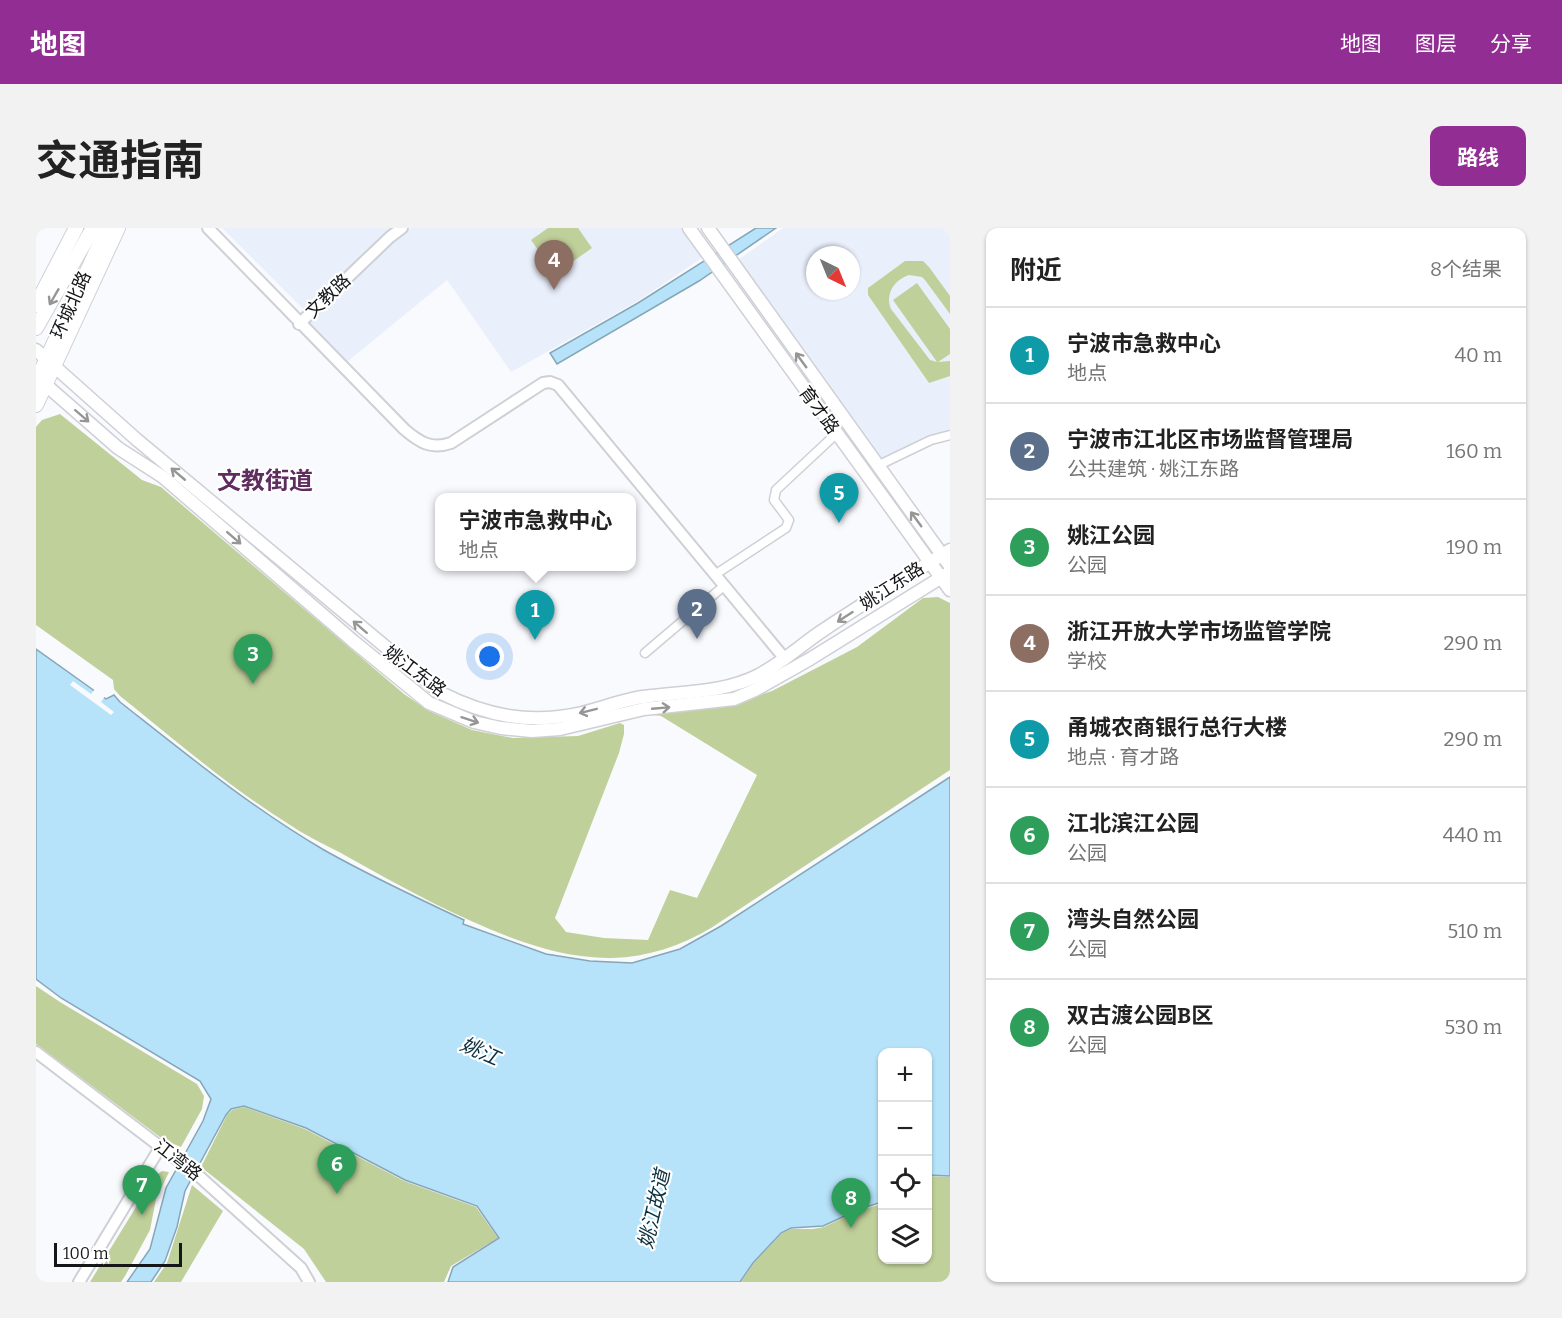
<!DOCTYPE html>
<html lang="zh">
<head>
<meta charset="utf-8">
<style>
  :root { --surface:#fff; --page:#f2f2f2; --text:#222; --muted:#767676; --line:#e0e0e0; --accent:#922d93 }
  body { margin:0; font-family:Bitter,"Noto Sans SC",serif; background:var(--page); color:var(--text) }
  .controls { position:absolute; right:18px; bottom:18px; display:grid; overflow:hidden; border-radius:12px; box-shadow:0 2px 4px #0004 }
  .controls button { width:54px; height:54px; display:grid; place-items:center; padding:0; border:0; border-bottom:2px solid var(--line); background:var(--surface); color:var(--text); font:30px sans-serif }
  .compass { position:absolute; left:770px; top:18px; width:54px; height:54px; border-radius:50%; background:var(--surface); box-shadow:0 2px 4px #0004; rotate:137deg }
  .scale { position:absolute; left:18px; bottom:15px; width:128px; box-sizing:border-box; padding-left:6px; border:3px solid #151618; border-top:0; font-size:16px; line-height:21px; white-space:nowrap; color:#151618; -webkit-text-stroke:4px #fff; paint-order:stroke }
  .you { position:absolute; left:454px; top:429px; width:21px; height:21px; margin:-15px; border:4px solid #fff; border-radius:50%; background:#1a73e8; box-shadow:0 0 0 9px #1a73e833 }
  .badge { display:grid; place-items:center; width:39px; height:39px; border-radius:50%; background:var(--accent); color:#fff; font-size:20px; font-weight:700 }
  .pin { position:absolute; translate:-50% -50px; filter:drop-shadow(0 2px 3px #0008) }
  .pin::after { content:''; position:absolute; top:32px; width:21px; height:18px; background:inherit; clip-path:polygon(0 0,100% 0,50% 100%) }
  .popup { position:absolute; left:399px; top:265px; width:201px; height:78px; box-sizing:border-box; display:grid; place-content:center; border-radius:12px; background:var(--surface); filter:drop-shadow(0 2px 4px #0005); font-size:20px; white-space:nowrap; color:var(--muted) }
  .popup b { font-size:22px; color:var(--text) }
  .popup::after { content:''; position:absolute; left:50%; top:100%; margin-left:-12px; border:12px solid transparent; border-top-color:var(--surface) }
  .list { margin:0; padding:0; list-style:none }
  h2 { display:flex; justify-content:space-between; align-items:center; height:78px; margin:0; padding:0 24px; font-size:26px }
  h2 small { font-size:20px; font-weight:400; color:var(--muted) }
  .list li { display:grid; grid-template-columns:39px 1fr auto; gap:18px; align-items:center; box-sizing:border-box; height:96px; padding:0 24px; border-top:2px solid var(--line) }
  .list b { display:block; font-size:22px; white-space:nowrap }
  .list p { margin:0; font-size:20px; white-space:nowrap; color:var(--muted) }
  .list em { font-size:20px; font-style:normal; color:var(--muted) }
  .icon { flex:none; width:33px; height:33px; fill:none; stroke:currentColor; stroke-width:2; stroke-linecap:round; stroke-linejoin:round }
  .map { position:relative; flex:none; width:914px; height:1054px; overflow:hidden; border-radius:12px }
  header { display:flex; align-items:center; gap:36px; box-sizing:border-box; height:84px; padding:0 30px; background:var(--accent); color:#fff }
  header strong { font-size:28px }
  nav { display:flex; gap:33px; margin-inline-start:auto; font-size:21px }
  .intro { display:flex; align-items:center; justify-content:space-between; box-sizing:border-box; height:144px; padding:0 36px }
  h1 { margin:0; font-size:42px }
  .button { padding:15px 27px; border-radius:12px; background:var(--accent); color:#fff; font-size:21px; font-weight:700 }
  main { display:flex; gap:36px; padding:0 36px }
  aside { flex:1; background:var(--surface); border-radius:12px; box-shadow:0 2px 4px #0004 }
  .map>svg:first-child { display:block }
  .built { fill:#eaeffc; fill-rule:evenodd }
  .green { fill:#c0d09a }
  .water { fill:#b6e3f9; stroke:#86a6b6; stroke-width:1.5 }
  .pier { fill:#f9fafe }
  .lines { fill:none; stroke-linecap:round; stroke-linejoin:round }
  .minor-casing { stroke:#ced0d6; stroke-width:11 }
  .tertiary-casing { stroke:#ced0d6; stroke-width:14 }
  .secondary-casing { stroke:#ced0d6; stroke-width:15 }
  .primary-casing { stroke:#ced0d6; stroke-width:16 }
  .minor { stroke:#fff; stroke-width:8 }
  .tertiary { stroke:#fff; stroke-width:10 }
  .secondary { stroke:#fff; stroke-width:12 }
  .primary { stroke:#fff; stroke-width:14 }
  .oneway { stroke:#969697 }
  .labels { text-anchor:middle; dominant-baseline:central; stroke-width:4.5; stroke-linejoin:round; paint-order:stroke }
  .street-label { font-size:18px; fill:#151618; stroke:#fff }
  .water-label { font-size:20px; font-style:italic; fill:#0d3140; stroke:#fff }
  .district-label { font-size:24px; font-weight:bold; fill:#5e2c5d; stroke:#fff }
</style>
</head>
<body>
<header>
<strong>地图</strong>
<nav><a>地图</a><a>图层</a><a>分享</a></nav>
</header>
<div class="intro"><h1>交通指南</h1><a class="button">路线</a></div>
<main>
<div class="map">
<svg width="914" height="1054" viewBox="0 0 914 1054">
  <rect width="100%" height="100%" fill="#f9fafe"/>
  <g class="built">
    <polygon points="186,0 361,0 269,83"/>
    <polygon points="375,0 646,0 666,30 602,73 475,144 411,52 311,134 271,97 356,13"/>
    <path d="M747,0h165l2,2v199l-21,8 -50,26 -144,-201zM779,27h36v36h-36z"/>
  </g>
  <g class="green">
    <polygon points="512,0 542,0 556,20 519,46 495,12"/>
    <path d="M869,33h18l6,6 21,29v18l-25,-34 -3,-3 -13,-2c-15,5 -24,19 -18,34l39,51 7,2 -44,-62 24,-17 33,46v25l-12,8 12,-1v15l-21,7 -61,-88v-7z"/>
    <path d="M24,186l82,66 19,7 243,207 25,17 43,19 41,8 65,-2 42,-13 4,2v9l-5,19 -64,165 11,14 38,6 44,2 22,-50 27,8 60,-123 -96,-59 -8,-1v-4l76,-6 43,-14 85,-44 66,-49 15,-1 12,6v167l-239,158c-31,18 -63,29 -99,30 -62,1 -123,-28 -177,-54 -33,-17 -64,-34 -96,-52 -18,-9 -36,-18 -52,-29 -59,-37 -112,-83 -167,-127l-6,-7 -1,-9 -77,-55v-198l6,-7z"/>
    <polygon points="0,758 24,774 161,856 168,868 166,881 145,919 128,912 0,816"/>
    <polygon points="208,879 269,901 368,953 440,979 462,1010 415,1038 408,1054 290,1054 268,1021 165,939 191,887 196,882"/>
    <polygon points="126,943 133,944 120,971 114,1002 89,1048 85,1054 54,1054 119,948"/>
    <polygon points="892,948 914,949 914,1054 705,1054 718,1035 745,1006 755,1001 777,1001 788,999 824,982 846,976 846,1032 891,1032"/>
    <polygon points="156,957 187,983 145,1054 118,1054 131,1035"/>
  </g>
  <g class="water">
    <polygon points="720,0 740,0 663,53 521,136 514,125 602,75"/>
    <path d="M0,421l70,50 8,-4 6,7c66,52 132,106 204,148 46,26 93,48 140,70l-1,4 83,30 44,7 42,2 48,-14 41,-23 229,-149v399l-22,-1 -1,-123h-45v150l-22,7 -37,17 -32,2 -10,5 -28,30 -13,19h-292l5,-15 46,-29 -22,-32 -72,-26 -99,-52 -62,-22 -13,3 -5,6 -41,76 -8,36 -12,34 -14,21h-24l23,-33 16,-61 37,-67 8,-22 -11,-18 -139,-83 -25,-19z"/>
  </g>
  <polygon class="pier" points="37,453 55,466 60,460 69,468 65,474 78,484 75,487 34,457"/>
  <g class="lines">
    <g class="minor-casing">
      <g id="minor">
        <polyline points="841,238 895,212 914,207"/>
        <polyline points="680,346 750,300 753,292 738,272 740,262 800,206"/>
        <polyline points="609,425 689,357"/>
      </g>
    </g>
    <g class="tertiary-casing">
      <g id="tertiary">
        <path d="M172,0l196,201c15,13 27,21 47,14l92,-60 7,-1 8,3 227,274"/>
        <polyline points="263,96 354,9 366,0"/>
        <polyline points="0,824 164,949 265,1040 273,1054"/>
        <polyline points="43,1054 125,918"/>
      </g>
    </g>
    <g class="secondary-casing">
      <g id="secondary">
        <polyline points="653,0 914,362"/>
        <polyline points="672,0 914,338"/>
        <path d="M0,122l100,89 305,254c46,23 89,32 141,20 20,-5 41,-13 61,-16 41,-6 78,-3 116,-22 22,-12 40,-28 60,-42 43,-29 87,-56 131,-83"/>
        <polyline points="3,151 82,220 127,249 317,413 393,475 438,494 465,500 496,503 524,501 608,481 698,471 719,462 774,431 914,344"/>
      </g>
    </g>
    <g class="primary-casing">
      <g id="primary">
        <polyline points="0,77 40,0"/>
        <polyline points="0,100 57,0"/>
        <polyline points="0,154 71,0"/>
        <polyline points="0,177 82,0"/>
      </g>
    </g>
    <use href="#minor" class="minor"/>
    <use href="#tertiary" class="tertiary"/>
    <use href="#secondary" class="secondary"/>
    <use href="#primary" class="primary"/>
  </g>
  <defs><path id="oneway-shaft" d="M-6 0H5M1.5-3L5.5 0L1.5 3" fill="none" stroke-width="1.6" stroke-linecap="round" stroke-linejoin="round" transform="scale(1.5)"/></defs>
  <g class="oneway">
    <use href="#oneway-shaft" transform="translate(18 69) rotate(120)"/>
    <use href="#oneway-shaft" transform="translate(765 132) rotate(-126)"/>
    <use href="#oneway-shaft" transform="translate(46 188) rotate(41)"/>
    <use href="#oneway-shaft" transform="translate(142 246) rotate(-140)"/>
    <use href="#oneway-shaft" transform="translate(880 291) rotate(-126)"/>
    <use href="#oneway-shaft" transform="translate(198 310) rotate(41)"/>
    <use href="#oneway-shaft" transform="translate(809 389) rotate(147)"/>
    <use href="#oneway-shaft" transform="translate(324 399) rotate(-139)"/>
    <use href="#oneway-shaft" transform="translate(625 480) rotate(-5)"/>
    <use href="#oneway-shaft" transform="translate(552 483) rotate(166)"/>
    <use href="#oneway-shaft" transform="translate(434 492) rotate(18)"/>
  </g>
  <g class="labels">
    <g class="street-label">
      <text transform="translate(292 68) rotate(-44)">文教路</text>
      <text transform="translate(35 77) rotate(-66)">环城北路</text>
      <text transform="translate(783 182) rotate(54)">育才路</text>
      <text transform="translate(856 358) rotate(-33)">姚江东路</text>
      <text transform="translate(379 443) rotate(37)">姚江东路</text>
      <text transform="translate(142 932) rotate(38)">江湾路</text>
    </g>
    <g class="water-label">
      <text transform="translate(444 823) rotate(24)">姚江</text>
      <text transform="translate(618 981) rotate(-77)">姚江故道</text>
    </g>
    <g class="district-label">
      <text x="229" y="253">文教街道</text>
    </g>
  </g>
</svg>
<div class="controls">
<button>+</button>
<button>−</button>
<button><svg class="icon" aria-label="locate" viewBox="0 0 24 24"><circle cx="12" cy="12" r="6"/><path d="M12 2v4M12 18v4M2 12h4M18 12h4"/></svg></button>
<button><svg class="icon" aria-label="layers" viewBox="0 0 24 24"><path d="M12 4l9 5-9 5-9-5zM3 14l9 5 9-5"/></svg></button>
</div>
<svg class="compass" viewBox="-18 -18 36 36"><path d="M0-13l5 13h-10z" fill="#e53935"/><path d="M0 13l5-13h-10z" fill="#767676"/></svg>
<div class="scale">100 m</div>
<div class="you"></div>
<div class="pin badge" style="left:499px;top:412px;background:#0f9aa8">1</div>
<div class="popup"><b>宁波市急救中心</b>地点</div>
<div class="pin badge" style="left:661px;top:411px;background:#5c6f8a">2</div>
<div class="pin badge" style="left:217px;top:456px;background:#2e9e5b">3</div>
<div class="pin badge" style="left:518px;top:62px;background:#8d6e63">4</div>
<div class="pin badge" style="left:803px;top:295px;background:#0f9aa8">5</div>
<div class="pin badge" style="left:301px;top:966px;background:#2e9e5b">6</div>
<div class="pin badge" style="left:106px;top:987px;background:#2e9e5b">7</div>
<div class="pin badge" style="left:815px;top:1000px;background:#2e9e5b">8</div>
</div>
<aside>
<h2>附近<small>8个结果</small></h2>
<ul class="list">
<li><span class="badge" style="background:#0f9aa8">1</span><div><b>宁波市急救中心</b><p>地点</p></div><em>40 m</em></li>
<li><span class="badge" style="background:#5c6f8a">2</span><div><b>宁波市江北区市场监督管理局</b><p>公共建筑 · 姚江东路</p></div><em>160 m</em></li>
<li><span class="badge" style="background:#2e9e5b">3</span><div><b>姚江公园</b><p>公园</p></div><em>190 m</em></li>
<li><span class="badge" style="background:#8d6e63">4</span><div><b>浙江开放大学市场监管学院</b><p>学校</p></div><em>290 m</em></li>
<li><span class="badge" style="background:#0f9aa8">5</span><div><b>甬城农商银行总行大楼</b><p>地点 · 育才路</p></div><em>290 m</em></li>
<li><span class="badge" style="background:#2e9e5b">6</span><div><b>江北滨江公园</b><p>公园</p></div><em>440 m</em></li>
<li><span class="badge" style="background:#2e9e5b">7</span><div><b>湾头自然公园</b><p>公园</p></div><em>510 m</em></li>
<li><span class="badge" style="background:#2e9e5b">8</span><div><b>双古渡公园B区</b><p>公园</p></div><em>530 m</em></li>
</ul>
</aside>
</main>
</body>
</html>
